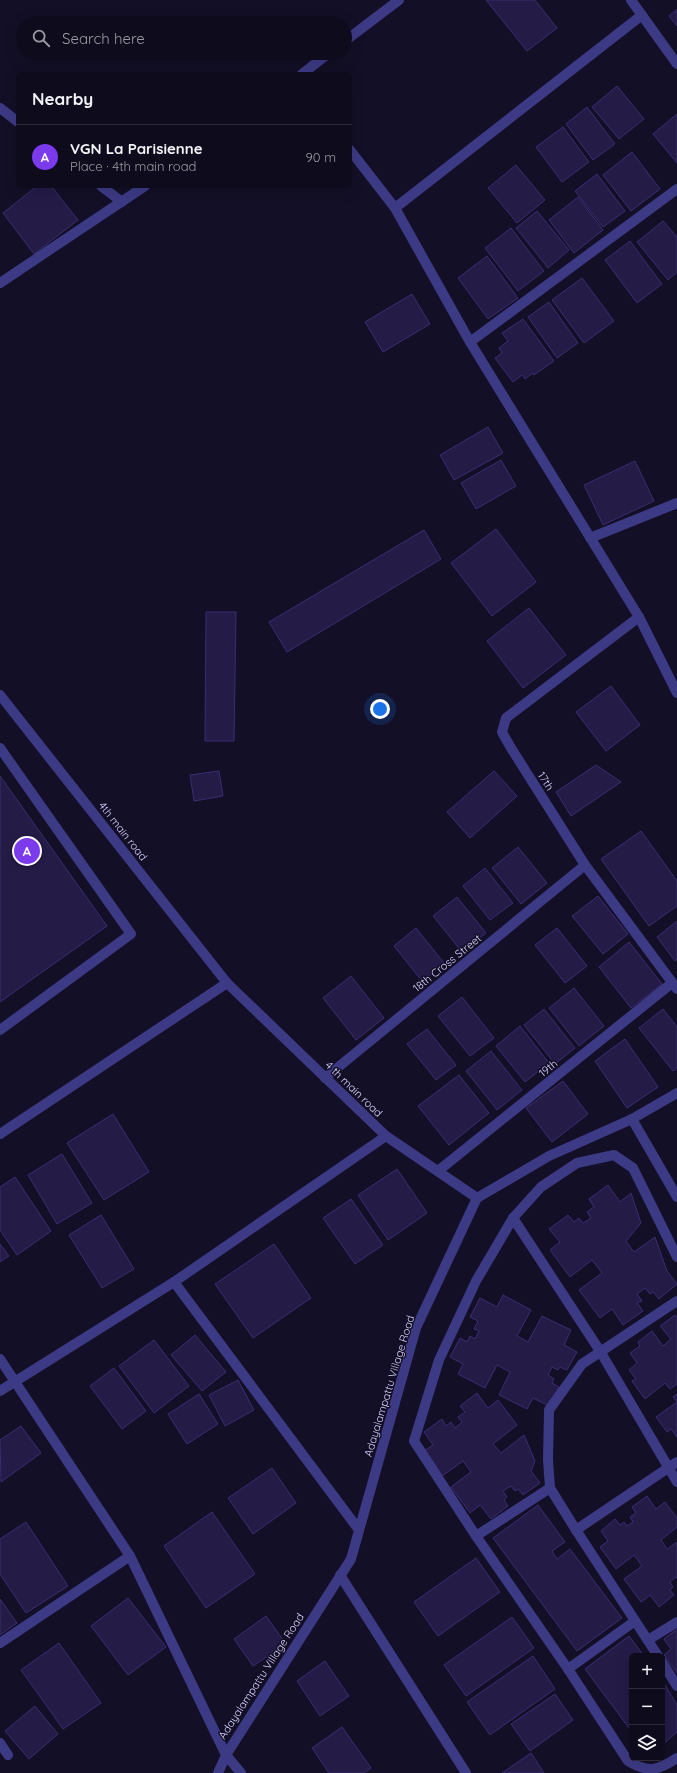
<!DOCTYPE html>
<html lang="en">
<head>
<meta charset="utf-8">
<style>
  :root { --surface:#0e0b1c; --page:#171425; --text:#f1f3f6; --muted:#9b9ba3; --line:#2e2b3b; --accent:#7c3aed }
  body { margin:0; font-family:Quicksand,sans-serif; background:var(--page); color:var(--text) }
  .controls { position:absolute; right:12px; bottom:12px; display:grid; overflow:hidden; border-radius:6px; box-shadow:0 4px 16px #0002 }
  .controls button { width:36px; height:36px; display:grid; place-items:center; padding:0; border:0; border-bottom:1px solid var(--line); background:var(--surface); color:var(--text); font:20px sans-serif }
  .you { position:absolute; left:380px; top:709px; width:14px; height:14px; margin:-10px; border:3px solid #fff; border-radius:50%; background:#1a73e8; box-shadow:0 0 0 6px #1a73e833 }
  .badge { display:grid; place-items:center; width:26px; height:26px; border-radius:50%; background:var(--accent); color:#fff; font-size:13px; font-weight:700 }
  .pin { position:absolute; translate:-50% -50%; border:2px solid #fff; box-shadow:0 1px 4px #0006 }
  .list { margin:0; padding:0; list-style:none }
  h2 { display:flex; justify-content:space-between; align-items:center; height:52px; margin:0; padding:0 16px; font-size:17px }
  h2 small { font-size:13px; font-weight:400; color:var(--muted) }
  .list li { display:grid; grid-template-columns:26px 1fr auto; gap:12px; align-items:center; box-sizing:border-box; height:64px; padding:0 16px; border-top:1px solid var(--line) }
  .list b { display:block; font-size:15px; white-space:nowrap }
  .list p { margin:0; font-size:13px; white-space:nowrap; color:var(--muted) }
  .list em { font-size:13px; font-style:normal; color:var(--muted) }
  .icon { flex:none; width:22px; height:22px; fill:none; stroke:currentColor; stroke-width:2; stroke-linecap:round; stroke-linejoin:round }
  .map { position:relative; flex:none; width:677px; height:1773px; overflow:hidden }
  .search { position:absolute; background:var(--surface); box-shadow:0 4px 16px #0002; left:16px; top:16px; width:336px; height:44px; display:flex; align-items:center; gap:10px; box-sizing:border-box; padding:0 14px; border-radius:22px; color:var(--muted); font-size:15px }
  .panel { position:absolute; background:var(--surface); box-shadow:0 4px 16px #0002; left:16px; top:72px; width:336px; height:116px; border-radius:6px }
  .map>svg:first-child { display:block }
  .building { fill:#241b47; stroke:#3b2d73 }
  .lines { fill:none; stroke-linecap:round; stroke-linejoin:round }
  .minor { stroke:#3d3a85; stroke-width:10 }
  .labels { text-anchor:middle; dominant-baseline:central; stroke-width:3; stroke-linejoin:round; paint-order:stroke }
  .street-label { font-size:11px; fill:#d9d4ff; stroke:#130f26 }
</style>
</head>
<body>
<div class="map">
<svg width="677" height="1773" viewBox="0 0 677 1773">
  <rect width="100%" height="100%" fill="#130f26"/>
  <g class="building">
    <polygon points="486,0 535,0 557,28 527,51"/>
    <polygon points="677,9 677,26 669,16"/>
    <polygon points="617,86 644,119 619,139 592,107"/>
    <polygon points="587,107 615,144 593,160 566,124"/>
    <polygon points="677,114 677,163 653,134"/>
    <polygon points="563,127 589,162 562,182 536,147"/>
    <polygon points="632,152 660,189 631,211 603,175"/>
    <polygon points="516,165 545,200 517,223 488,188"/>
    <polygon points="597,174 625,211 603,227 575,191"/>
    <polygon points="37,186 51,186 78,220 34,254 3,213"/>
    <polygon points="578,197 603,230 574,253 549,220"/>
    <polygon points="537,211 569,250 548,268 516,228"/>
    <polygon points="663,221 677,237 677,272 668,280 637,242"/>
    <polygon points="511,228 544,271 518,291 485,248"/>
    <polygon points="630,241 662,284 637,303 605,260"/>
    <polygon points="487,256 518,298 488,319 458,278"/>
    <polygon points="582,278 614,321 584,343 552,300"/>
    <polygon points="412,294 430,324 383,352 365,322"/>
    <polygon points="549,302 578,343 557,358 528,317"/>
    <polygon points="523,319 554,361 534,375 533,373 525,379 522,375 513,382 495,358 502,353 499,348 508,341 502,333"/>
    <polygon points="488,427 503,453 454,480 440,455"/>
    <polygon points="501,460 516,486 476,509 461,483"/>
    <polygon points="635,461 654,501 603,525 584,485"/>
    <polygon points="496,529 536,582 492,616 451,563"/>
    <polygon points="424,530 441,559 287,652 269,622"/>
    <polygon points="529,608 566,655 523,688 487,641"/>
    <polygon points="206,612 236,612 234,741 205,741"/>
    <polygon points="611,686 640,725 606,751 576,712"/>
    <polygon points="596,765 621,782 571,816 556,792"/>
    <polygon points="219,771 223,796 194,801 190,775"/>
    <polygon points="494,771 517,796 470,838 447,812"/>
    <polygon points="0,776 107,926 0,1002"/>
    <polygon points="641,831 677,881 677,906 649,926 601,859"/>
    <polygon points="518,847 547,883 521,904 492,868"/>
    <polygon points="485,868 513,903 490,920 463,886"/>
    <polygon points="598,896 628,934 603,954 572,916"/>
    <polygon points="457,897 486,933 462,952 433,916"/>
    <polygon points="677,921 677,959 675,961 657,937"/>
    <polygon points="416,928 444,963 422,981 394,946"/>
    <polygon points="557,928 587,966 565,983 535,945"/>
    <polygon points="629,942 662,984 631,1008 599,967"/>
    <polygon points="351,976 384,1018 356,1040 323,998"/>
    <polygon points="574,988 604,1026 579,1046 549,1008"/>
    <polygon points="462,997 494,1038 470,1056 438,1016"/>
    <polygon points="544,1009 575,1048 555,1064 524,1025"/>
    <polygon points="663,1009 677,1027 677,1068 673,1071 639,1028"/>
    <polygon points="520,1026 549,1063 525,1082 496,1046"/>
    <polygon points="427,1029 456,1065 436,1080 407,1044"/>
    <polygon points="625,1039 658,1087 627,1108 595,1061"/>
    <polygon points="491,1051 522,1090 497,1110 466,1071"/>
    <polygon points="459,1075 489,1113 449,1145 418,1106"/>
    <polygon points="563,1081 588,1114 552,1142 526,1108"/>
    <polygon points="113,1114 149,1172 104,1200 67,1143"/>
    <polygon points="62,1154 92,1203 57,1224 28,1175"/>
    <polygon points="397,1169 427,1213 388,1240 358,1195"/>
    <polygon points="15,1177 51,1231 17,1255 0,1230 0,1187"/>
    <polygon points="608,1185 620,1202 631,1193 641,1223 626,1241 634,1252 655,1237 667,1271 677,1284 659,1299 653,1292 650,1294 645,1288 637,1294 642,1301 637,1303 643,1311 623,1325 612,1309 600,1318 579,1290 602,1273 592,1260 570,1277 550,1250 560,1242 549,1229 568,1215 574,1222 579,1218 583,1223 591,1218 587,1212 594,1207 589,1199"/>
    <polygon points="351,1199 383,1245 355,1264 323,1218"/>
    <polygon points="101,1215 134,1269 102,1288 69,1235"/>
    <polygon points="0,1244 9,1256 0,1262"/>
    <polygon points="274,1244 311,1298 253,1338 215,1284"/>
    <polygon points="503,1295 531,1310 517,1336 528,1342 542,1316 571,1330 564,1345 577,1352 567,1370 560,1367 558,1370 552,1367 548,1375 554,1379 552,1383 559,1387 549,1406 533,1398 527,1409 499,1395 510,1372 497,1365 485,1388 458,1374 463,1364 450,1357 460,1338 467,1342 470,1336 475,1339 479,1331 474,1329 478,1321 470,1317 480,1298 497,1307"/>
    <polygon points="675,1315 677,1318 677,1384 670,1389 665,1383 645,1399 632,1381 636,1379 629,1370 637,1363 630,1353 640,1346 638,1342 652,1331 663,1346 671,1339 660,1326"/>
    <polygon points="195,1335 226,1372 202,1391 171,1355"/>
    <polygon points="154,1340 189,1386 154,1413 119,1366"/>
    <polygon points="114,1368 146,1411 122,1429 90,1386"/>
    <polygon points="238,1380 254,1410 225,1426 209,1395"/>
    <polygon points="477,1393 488,1408 498,1400 517,1425 493,1444 501,1453 524,1435 535,1461 531,1471 540,1483 523,1495 518,1489 515,1491 511,1486 503,1491 507,1497 504,1500 508,1506 491,1519 480,1505 470,1513 451,1487 471,1472 463,1461 442,1476 424,1451 433,1445 424,1432 442,1419 446,1426 451,1422 455,1428 462,1422 458,1417 465,1412 460,1406"/>
    <polygon points="199,1394 218,1424 187,1444 168,1414"/>
    <polygon points="677,1394 677,1437 671,1429 667,1432 656,1417 677,1402 673,1397"/>
    <polygon points="21,1426 41,1453 1,1482 0,1440"/>
    <polygon points="272,1468 296,1503 253,1534 228,1498"/>
    <polygon points="647,1496 656,1509 665,1502 677,1518 677,1527 661,1540 667,1549 677,1542 677,1578 676,1577 670,1582 673,1587 670,1590 674,1595 659,1607 650,1595 641,1602 624,1579 642,1566 634,1555 616,1569 600,1547 608,1541 601,1531 615,1519 620,1525 624,1522 627,1526 633,1522 630,1517 636,1513 632,1507"/>
    <polygon points="538,1505 565,1542 552,1551 557,1559 570,1549 622,1618 577,1651 493,1538"/>
    <polygon points="212,1512 255,1574 206,1608 164,1546"/>
    <polygon points="26,1522 68,1586 26,1613 0,1574 0,1539"/>
    <polygon points="476,1558 500,1592 438,1636 414,1602"/>
    <polygon points="128,1598 166,1647 128,1675 91,1626"/>
    <polygon points="0,1599 17,1623 0,1635"/>
    <polygon points="266,1616 286,1644 253,1666 234,1639"/>
    <polygon points="512,1617 534,1648 466,1696 444,1665"/>
    <polygon points="677,1629 677,1673 664,1655 671,1649 664,1639"/>
    <polygon points="629,1636 644,1656 632,1656 632,1732 585,1669"/>
    <polygon points="59,1643 101,1703 63,1729 21,1670"/>
    <polygon points="533,1656 555,1689 490,1735 467,1702"/>
    <polygon points="325,1661 349,1696 320,1716 297,1681"/>
    <polygon points="662,1680 677,1705 677,1732 662,1745"/>
    <polygon points="555,1694 573,1720 530,1751 511,1724"/>
    <polygon points="35,1706 58,1734 29,1759 5,1731"/>
    <polygon points="342,1727 371,1768 364,1773 329,1773 312,1748"/>
    <polygon points="531,1753 544,1773 502,1773"/>
  </g>
  <g class="lines">
    <g class="minor">
      <polyline points="631,0 677,64"/>
      <polyline points="345,41 399,0"/>
      <polyline points="302,74 329,53"/>
      <polyline points="0,108 18,122"/>
      <polyline points="350,150 395,208 470,342 639,617 677,693"/>
      <polyline points="101,186 122,202"/>
      <polyline points="395,208 642,15"/>
      <polyline points="0,283 145,186"/>
      <polyline points="470,342 677,189"/>
      <polyline points="590,538 677,503"/>
      <polyline points="639,617 506,718 502,732 511,748 585,865 677,989"/>
      <polyline points="0,695 227,983 386,1136 477,1198"/>
      <polyline points="0,748 131,934 0,1030"/>
      <polyline points="325,1078 585,865"/>
      <polyline points="632,1119 677,1197"/>
      <polyline points="0,1134 227,983"/>
      <polyline points="438,1171 672,983"/>
      <polyline points="513,1218 600,1351 677,1482"/>
      <polyline points="174,1282 359,1530"/>
      <polyline points="0,1359 130,1556 226,1755 218,1773"/>
      <polyline points="0,1391 174,1282 386,1136"/>
      <polyline points="550,1488 476,1536 414,1441 439,1360 476,1281 513,1218 541,1187 577,1163 614,1155 633,1168 677,1257"/>
      <polyline points="576,1530 550,1488 548,1460 549,1410 582,1364 677,1301"/>
      <path d="M476,1536l92,133 60,92c20,12 29,10 49,-3"/>
      <polyline points="340,1575 466,1773"/>
      <polyline points="648,1640 677,1622"/>
      <polyline points="0,1643 130,1556"/>
      <polyline points="658,1656 576,1530 677,1462"/>
      <polyline points="662,1662 677,1686"/>
      <polyline points="568,1669 635,1621"/>
      <polyline points="0,1743 8,1755"/>
      <polyline points="241,1773 226,1755 351,1559 416,1328 477,1198 549,1156 632,1119 677,1093"/>
    </g>
  </g>
  <g class="labels">
    <g class="street-label">
      <text transform="translate(546 781) rotate(57)">17th</text>
      <text transform="translate(123 831) rotate(52)">4th main road</text>
      <text transform="translate(447 963) rotate(-39)">18th Cross Street</text>
      <text transform="translate(548 1068) rotate(-39)">19th</text>
      <text transform="translate(354 1089) rotate(44)">4 th main road</text>
      <text transform="translate(389 1386) rotate(-73)">Adayalampattu Village Road</text>
      <text transform="translate(261 1676) rotate(-57)">Adayalampattu Village Road</text>
    </g>
  </g>
</svg>
<div class="controls">
<button>+</button>
<button>−</button>
<button><svg class="icon" aria-label="layers" viewBox="0 0 24 24"><path d="M12 4l9 5-9 5-9-5zM3 14l9 5 9-5"/></svg></button>
</div>
<div class="you"></div>
<div class="pin badge" style="left:27px;top:851px">A</div>
<div class="search"><svg class="icon" aria-label="search" viewBox="0 0 24 24"><circle cx="10" cy="10" r="6"/><path d="M15 15l6 6"/></svg>Search here</div>
<section class="panel">
<h2>Nearby<small></small></h2>
<ul class="list">
<li><span class="badge">A</span><div><b>VGN La Parisienne</b><p>Place · 4th main road</p></div><em>90 m</em></li>
</ul>
</section>
</div>
</body>
</html>
